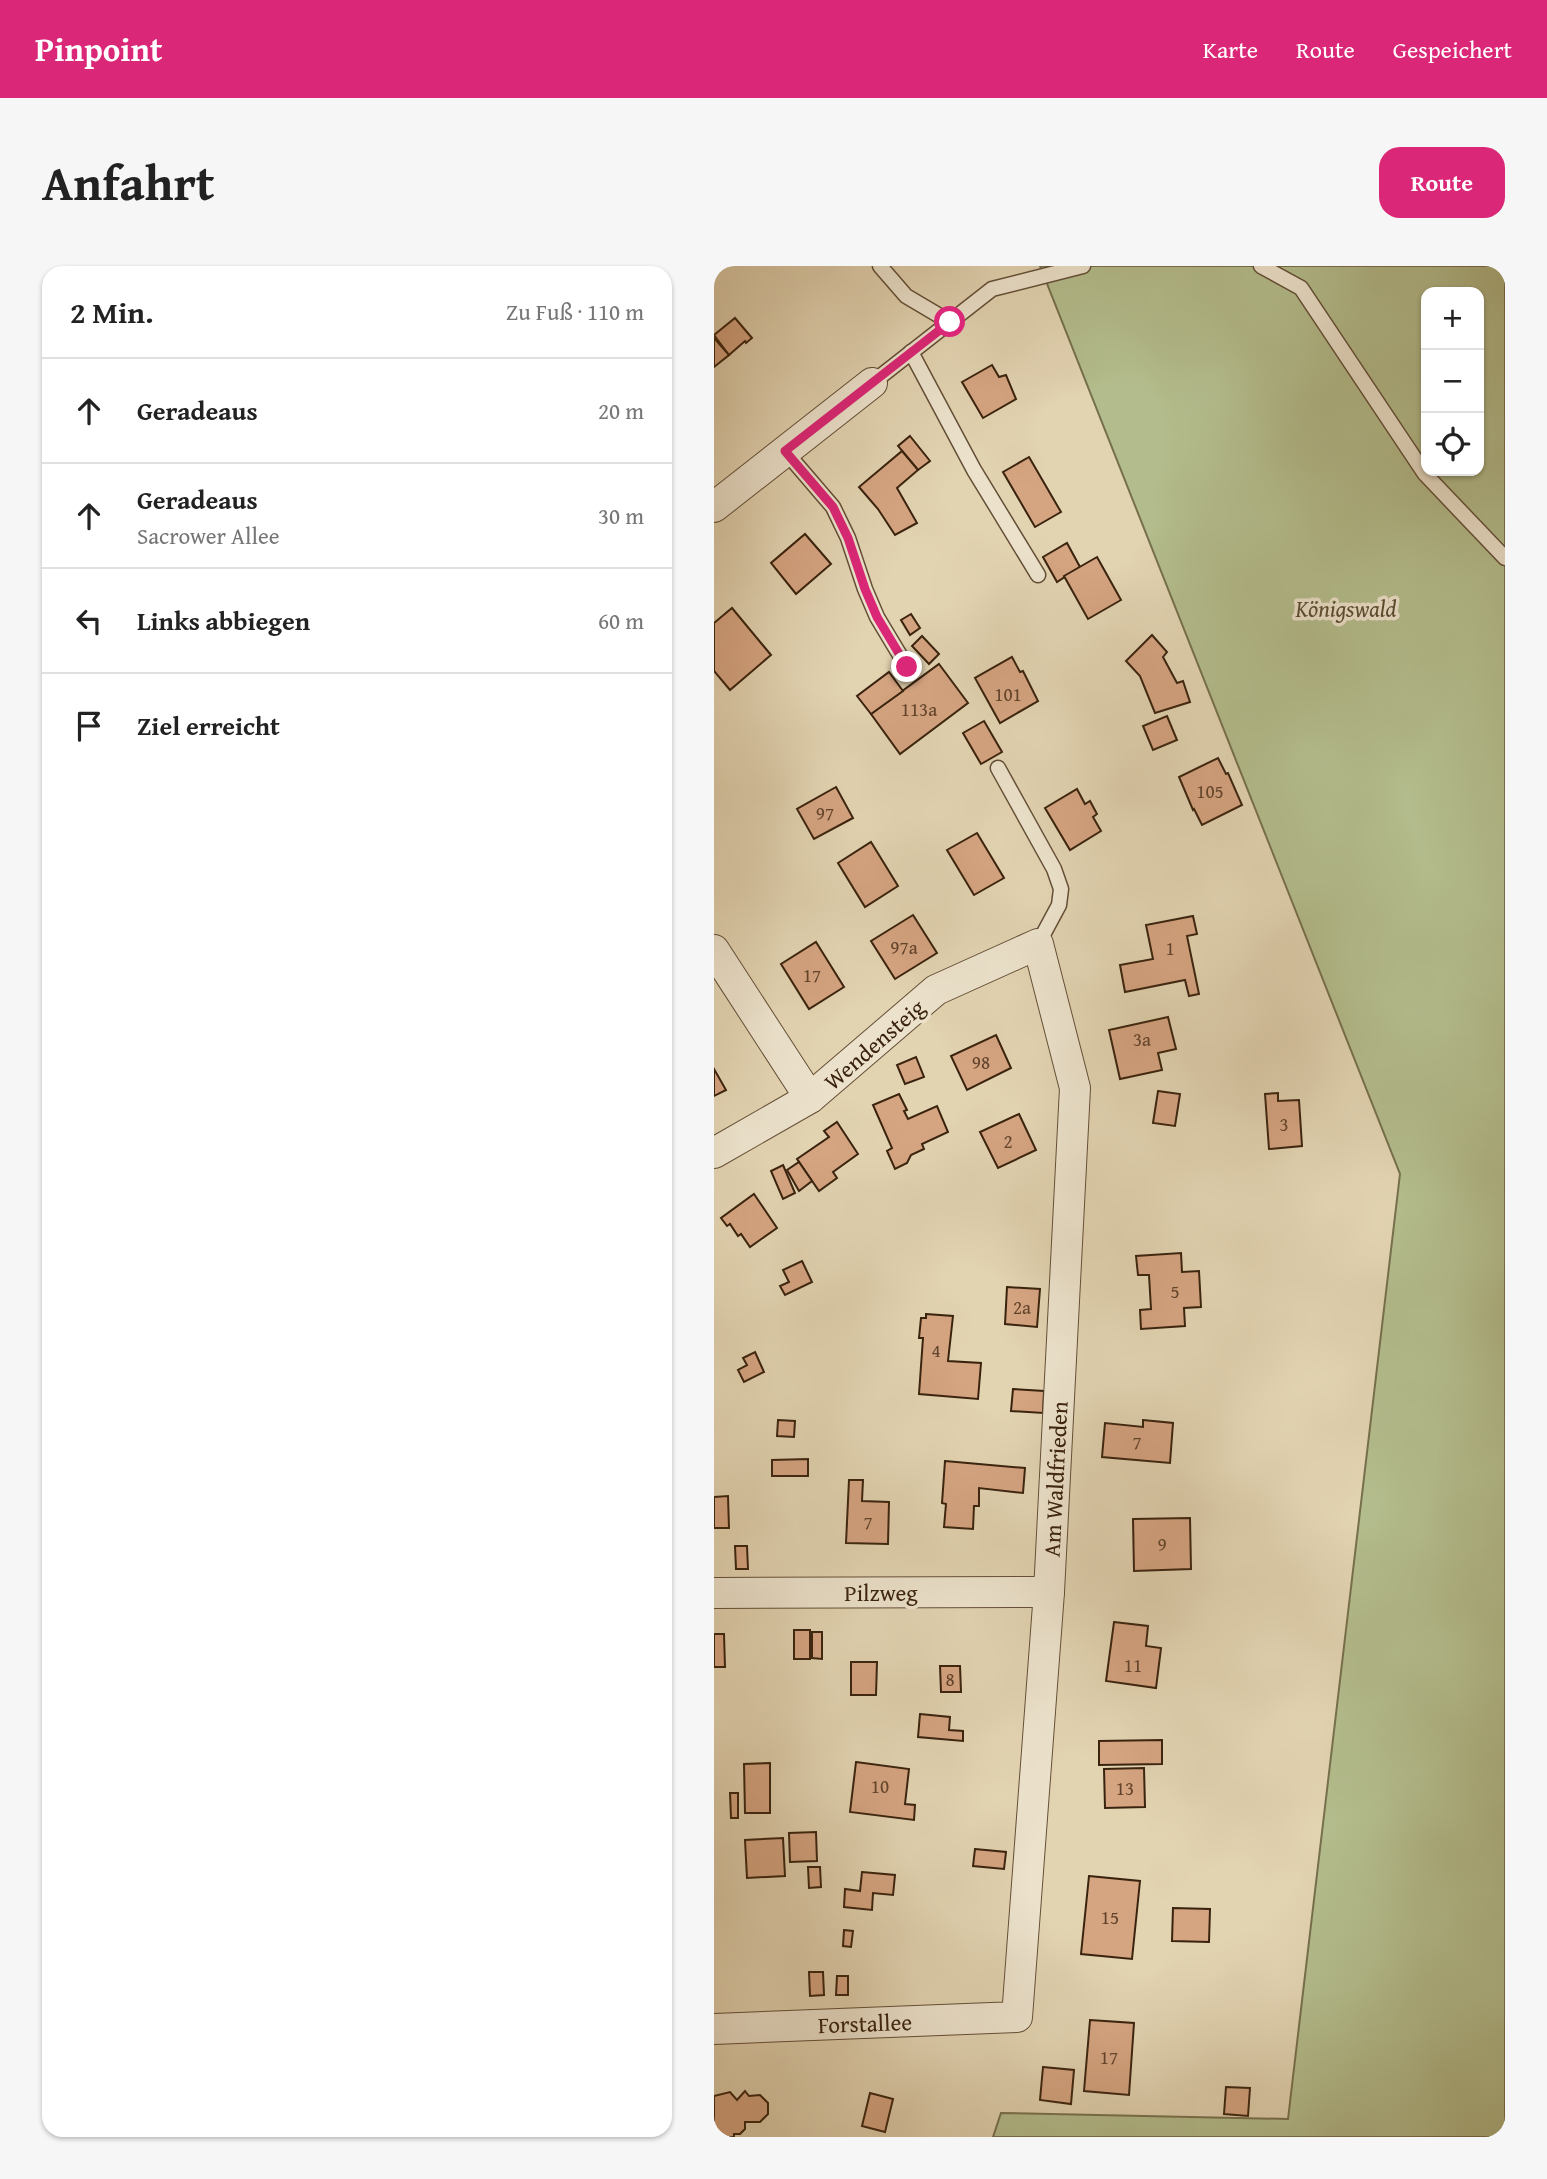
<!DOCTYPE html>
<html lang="de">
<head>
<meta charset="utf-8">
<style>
  :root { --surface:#fff; --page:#f6f6f6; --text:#222; --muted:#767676; --line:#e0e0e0; --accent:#db2777 }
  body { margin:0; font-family:"Gentium Book Plus",serif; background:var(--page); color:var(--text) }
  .controls { position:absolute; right:21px; top:21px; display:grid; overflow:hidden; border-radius:14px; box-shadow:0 2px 5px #0004 }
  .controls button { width:63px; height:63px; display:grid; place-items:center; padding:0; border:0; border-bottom:2px solid var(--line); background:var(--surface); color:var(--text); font:35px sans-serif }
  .stop { position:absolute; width:21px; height:21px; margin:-16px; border:5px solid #db2777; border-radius:50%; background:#fff }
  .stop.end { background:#db2777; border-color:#fff; box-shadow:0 2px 7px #0008 }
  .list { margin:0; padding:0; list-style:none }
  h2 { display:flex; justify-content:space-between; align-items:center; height:91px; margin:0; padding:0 28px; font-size:30px }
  h2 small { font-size:23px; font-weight:400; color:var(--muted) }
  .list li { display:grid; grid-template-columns:46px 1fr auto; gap:21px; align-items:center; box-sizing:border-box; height:105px; padding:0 28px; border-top:2px solid var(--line) }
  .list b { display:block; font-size:26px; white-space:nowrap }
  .list p { margin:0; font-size:23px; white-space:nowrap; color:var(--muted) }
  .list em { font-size:23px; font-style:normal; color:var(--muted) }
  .icon { flex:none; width:38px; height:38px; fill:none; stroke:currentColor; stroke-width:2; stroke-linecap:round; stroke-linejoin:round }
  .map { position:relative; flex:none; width:791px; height:1871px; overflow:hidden; border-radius:21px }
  header { display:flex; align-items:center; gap:42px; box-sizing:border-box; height:98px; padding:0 35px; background:var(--accent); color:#fff }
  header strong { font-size:33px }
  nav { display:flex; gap:38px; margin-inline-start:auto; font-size:24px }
  .intro { display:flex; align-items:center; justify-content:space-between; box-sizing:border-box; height:168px; padding:0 42px }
  h1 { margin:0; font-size:49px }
  .button { padding:18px 32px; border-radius:21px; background:var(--accent); color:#fff; font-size:24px; font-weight:700 }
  main { display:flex; gap:42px; padding:0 42px }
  aside { flex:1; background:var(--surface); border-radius:21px; box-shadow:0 2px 5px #0004 }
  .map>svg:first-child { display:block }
  .green { fill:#b3bc8c; stroke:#76704d; stroke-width:2; fill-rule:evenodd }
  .building { fill:#d5a481; stroke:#3a230e; stroke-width:2 }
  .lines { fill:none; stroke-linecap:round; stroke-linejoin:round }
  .service-casing { stroke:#644f37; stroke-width:17 }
  .minor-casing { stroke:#644f37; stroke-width:32 }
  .service { stroke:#ece2cc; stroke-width:14 }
  .minor { stroke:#ece2cc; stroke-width:30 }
  .route { stroke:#db2777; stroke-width:9 }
  .labels { text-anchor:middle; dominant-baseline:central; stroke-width:7; stroke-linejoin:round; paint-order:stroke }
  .number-label { font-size:19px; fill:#61432b }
  .park-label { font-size:23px; font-style:italic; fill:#58492e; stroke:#ece2cc }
  .street-label { font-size:23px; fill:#3a230e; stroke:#ece2cc }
</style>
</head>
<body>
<header>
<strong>Pinpoint</strong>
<nav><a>Karte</a><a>Route</a><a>Gespeichert</a></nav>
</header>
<div class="intro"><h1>Anfahrt</h1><a class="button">Route</a></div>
<main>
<aside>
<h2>2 Min.<small>Zu Fuß · 110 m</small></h2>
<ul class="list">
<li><svg class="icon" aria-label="ahead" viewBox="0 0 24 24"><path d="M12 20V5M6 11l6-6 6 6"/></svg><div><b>Geradeaus</b></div><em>20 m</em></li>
<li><svg class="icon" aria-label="ahead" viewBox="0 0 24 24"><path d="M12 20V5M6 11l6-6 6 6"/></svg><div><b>Geradeaus</b><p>Sacrower Allee</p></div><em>30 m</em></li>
<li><svg class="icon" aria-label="left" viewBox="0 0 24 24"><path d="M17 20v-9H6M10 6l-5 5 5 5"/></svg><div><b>Links abbiegen</b></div><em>60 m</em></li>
<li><svg class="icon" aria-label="arrive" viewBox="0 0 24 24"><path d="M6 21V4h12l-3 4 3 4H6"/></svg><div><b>Ziel erreicht</b></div></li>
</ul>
</aside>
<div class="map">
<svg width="791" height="1871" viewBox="0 0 791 1871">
  <rect width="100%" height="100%" fill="#e2d3b1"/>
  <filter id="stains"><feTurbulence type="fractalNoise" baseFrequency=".00286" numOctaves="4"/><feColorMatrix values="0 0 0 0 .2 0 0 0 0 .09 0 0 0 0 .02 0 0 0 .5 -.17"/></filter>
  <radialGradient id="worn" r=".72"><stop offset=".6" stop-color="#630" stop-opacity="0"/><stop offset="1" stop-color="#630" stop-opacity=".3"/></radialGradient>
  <path class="green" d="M326,0h465v1871h-512l8,-24 287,6 112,-945zM712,26h53v179h-53z"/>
  <g class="building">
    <polygon points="21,52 38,72 32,77 31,75 15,89 0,69"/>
    <polygon points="0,72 15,89 0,101"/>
    <polygon points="278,99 285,111 292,109 302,133 269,152 248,116"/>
    <polygon points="196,170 216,195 204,204 184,180"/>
    <polygon points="188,185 204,204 183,222 203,257 181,269 164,243 145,221"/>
    <polygon points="315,191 347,246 321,261 289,206"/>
    <polygon points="91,268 117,298 82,328 57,297"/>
    <polygon points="353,277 366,301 343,316 329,291"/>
    <polygon points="383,291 407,334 374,353 350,310"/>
    <polygon points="18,342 57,389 16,424 0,405 0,357"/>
    <polygon points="197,348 206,362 196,369 187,354"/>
    <polygon points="438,369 453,386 449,391 463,417 469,415 476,436 441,447 426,410 412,395"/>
    <polygon points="208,370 225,388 215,398 198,380"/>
    <polygon points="298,391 306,406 309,405 324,435 286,457 261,412"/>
    <polygon points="225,398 254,437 186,488 157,448"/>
    <polygon points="175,406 189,425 157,448 143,430"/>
    <polygon points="453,450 463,474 439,484 429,460"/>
    <polygon points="270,455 288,486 267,498 249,467"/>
    <polygon points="504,492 512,508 514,507 528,539 488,559 480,543 479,544 465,511"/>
    <polygon points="122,521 139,552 100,573 83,543"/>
    <polygon points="363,523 371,538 376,535 383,548 379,551 387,565 356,584 331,542"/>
    <polygon points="263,567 290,612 260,629 233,584"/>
    <polygon points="157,576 184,620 151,641 124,597"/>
    <polygon points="199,649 223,687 181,713 157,675"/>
    <polygon points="479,650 483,668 473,670 485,728 475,730 471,714 411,726 406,699 439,693 432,659"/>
    <polygon points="102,676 130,721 95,743 67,698"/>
    <polygon points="454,751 462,783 444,787 448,804 406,813 395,764"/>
    <polygon points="282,769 297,802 253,824 237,790"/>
    <polygon points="202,791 210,811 191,818 183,799"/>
    <polygon points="0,803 12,824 0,830"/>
    <polygon points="444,825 466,828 461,860 439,857"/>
    <polygon points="564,827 564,835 585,834 588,880 555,883 551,828"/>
    <polygon points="185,828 193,844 190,845 194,853 223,840 234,866 208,878 210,883 197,889 193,897 181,903 173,885 178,882 159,839"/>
    <polygon points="305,848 322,884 284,902 266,866"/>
    <polygon points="123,856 144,888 119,906 123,912 105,925 83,893 115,871 110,865"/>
    <polygon points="85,896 98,915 85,925 73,904"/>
    <polygon points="69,899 81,927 69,933 57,905"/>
    <polygon points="40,928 63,962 36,981 27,968 24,970 16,958 13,960 7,952"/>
    <polygon points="467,987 468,1006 485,1005 487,1041 470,1042 471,1060 427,1063 426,1044 437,1043 435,1009 424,1009 422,990"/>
    <polygon points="88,995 98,1016 71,1029 66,1020 75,1016 69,1004"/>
    <polygon points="293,1021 326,1023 323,1061 291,1058"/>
    <polygon points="212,1048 239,1050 234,1095 267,1097 264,1133 205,1128 209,1072 205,1072 207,1052 212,1052"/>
    <polygon points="41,1086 50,1106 30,1116 24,1104 33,1099 29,1092"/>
    <polygon points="299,1123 330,1125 329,1147 297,1145"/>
    <polygon points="64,1154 81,1155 80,1171 63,1170"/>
    <polygon points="429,1154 459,1157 456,1197 388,1191 391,1157 429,1161"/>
    <polygon points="94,1193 94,1210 58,1210 58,1194"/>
    <polygon points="231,1195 311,1202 309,1227 265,1222 265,1240 260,1240 259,1263 230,1261 232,1238 228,1237"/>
    <polygon points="135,1214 149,1214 148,1235 175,1236 174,1278 132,1277"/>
    <polygon points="14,1230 15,1262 0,1262 0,1231"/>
    <polygon points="476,1252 477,1303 420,1305 419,1253"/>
    <polygon points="21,1280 33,1280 34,1303 22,1303"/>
    <polygon points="400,1356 434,1360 432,1380 447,1382 442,1422 392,1415"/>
    <rect x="80" y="1364" width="16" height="29"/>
    <polygon points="98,1366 108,1366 108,1393 98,1392"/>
    <polygon points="0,1368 10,1368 11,1401 0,1401"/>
    <polygon points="137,1396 163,1396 162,1429 137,1429"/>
    <polygon points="226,1400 246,1400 247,1426 227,1426"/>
    <polygon points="206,1448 236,1451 235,1464 249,1465 249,1475 204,1471"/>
    <polygon points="448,1474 448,1498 385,1499 385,1475"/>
    <polygon points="142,1496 195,1503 191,1538 201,1539 200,1554 136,1546"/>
    <polygon points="56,1497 56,1547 31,1547 30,1498"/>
    <polygon points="430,1502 431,1541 391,1542 390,1503"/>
    <polygon points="16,1527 24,1527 24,1552 17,1552"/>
    <polygon points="102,1566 103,1595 76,1596 75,1567"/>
    <polygon points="69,1572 71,1610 33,1612 31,1574"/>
    <polygon points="261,1583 292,1586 290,1603 259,1600"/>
    <polygon points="94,1601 106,1601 107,1621 95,1622"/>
    <polygon points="148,1606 181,1609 179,1629 159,1627 158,1644 130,1641 131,1623 146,1625"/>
    <polygon points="375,1610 426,1615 418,1693 367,1688"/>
    <polygon points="459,1642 496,1643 495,1676 458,1675"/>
    <polygon points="130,1664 139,1665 137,1681 129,1680"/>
    <polygon points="95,1706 109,1706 110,1729 96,1730"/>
    <polygon points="123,1710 134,1710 134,1729 122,1729"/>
    <polygon points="376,1754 420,1757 415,1829 370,1825"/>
    <polygon points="329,1801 360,1804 357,1838 326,1834"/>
    <polygon points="512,1821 536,1822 534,1850 510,1848"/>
    <polygon points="31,1825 35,1830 46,1829 54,1837 54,1848 46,1856 31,1856 31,1863 26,1868 20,1868 20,1871 0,1871 0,1830 16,1826 23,1834"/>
    <polygon points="156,1827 179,1833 171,1866 148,1860"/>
  </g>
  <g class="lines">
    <g class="service-casing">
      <g id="service">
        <polyline points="166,0 192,30 236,56"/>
        <polyline points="547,0 587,22 711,208 791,292"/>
        <polyline points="197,86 260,204 324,309"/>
        <polyline points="158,117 278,23 369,0"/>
        <polyline points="71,185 119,241 134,272 151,323 163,351 193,401"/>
        <polyline points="284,502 340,603 347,623 345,639 324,678"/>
      </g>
    </g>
    <g class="minor-casing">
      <g id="minor">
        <polyline points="0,241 158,117"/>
        <polyline points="0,684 96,832"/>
        <polyline points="0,887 96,832 222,724 324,678 361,822 335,1326 303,1751 0,1763"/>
        <polyline points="0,1327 335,1326"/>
      </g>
    </g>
    <use href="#service" class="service"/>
    <use href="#minor" class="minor"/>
  </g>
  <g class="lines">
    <polyline class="route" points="193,401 163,351 151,323 134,272 119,241 71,185 236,56"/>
  </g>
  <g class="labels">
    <g class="number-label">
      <text x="294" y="428">101</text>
      <text x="205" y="443">113a</text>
      <text x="496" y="525">105</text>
      <text x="111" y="547">97</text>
      <text x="190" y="681">97a</text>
      <text x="456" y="682">1</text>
      <text x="98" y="709">17</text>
      <text x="428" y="773">3a</text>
      <text x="267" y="796">98</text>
      <text x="570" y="858">3</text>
      <text x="294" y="875">2</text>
      <text x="461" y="1025">5</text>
      <text x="308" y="1041">2a</text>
      <text x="222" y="1084">4</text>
      <text x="423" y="1176">7</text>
      <text x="154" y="1256">7</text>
      <text x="448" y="1278">9</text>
      <text x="419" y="1399">11</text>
      <text x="236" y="1413">8</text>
      <text x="166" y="1520">10</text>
      <text x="411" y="1522">13</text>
      <text x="396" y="1651">15</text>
      <text x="395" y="1791">17</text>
    </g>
    <g class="park-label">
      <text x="632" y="342">Königswald</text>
    </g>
    <g class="street-label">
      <text transform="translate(160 778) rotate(-41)">Wendensteig</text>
      <text transform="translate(341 1213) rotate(-87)">Am Waldfrieden</text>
      <text x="167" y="1326">Pilzweg</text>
      <text transform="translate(151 1757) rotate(-2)">Forstallee</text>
    </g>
  </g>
  <rect width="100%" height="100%" filter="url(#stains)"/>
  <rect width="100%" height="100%" fill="url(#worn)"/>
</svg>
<div class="controls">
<button>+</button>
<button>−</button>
<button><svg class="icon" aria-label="locate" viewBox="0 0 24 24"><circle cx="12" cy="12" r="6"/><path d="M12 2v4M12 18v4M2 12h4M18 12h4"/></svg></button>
</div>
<div class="stop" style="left:236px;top:56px"></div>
<div class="stop end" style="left:193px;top:401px"></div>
</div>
</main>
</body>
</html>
